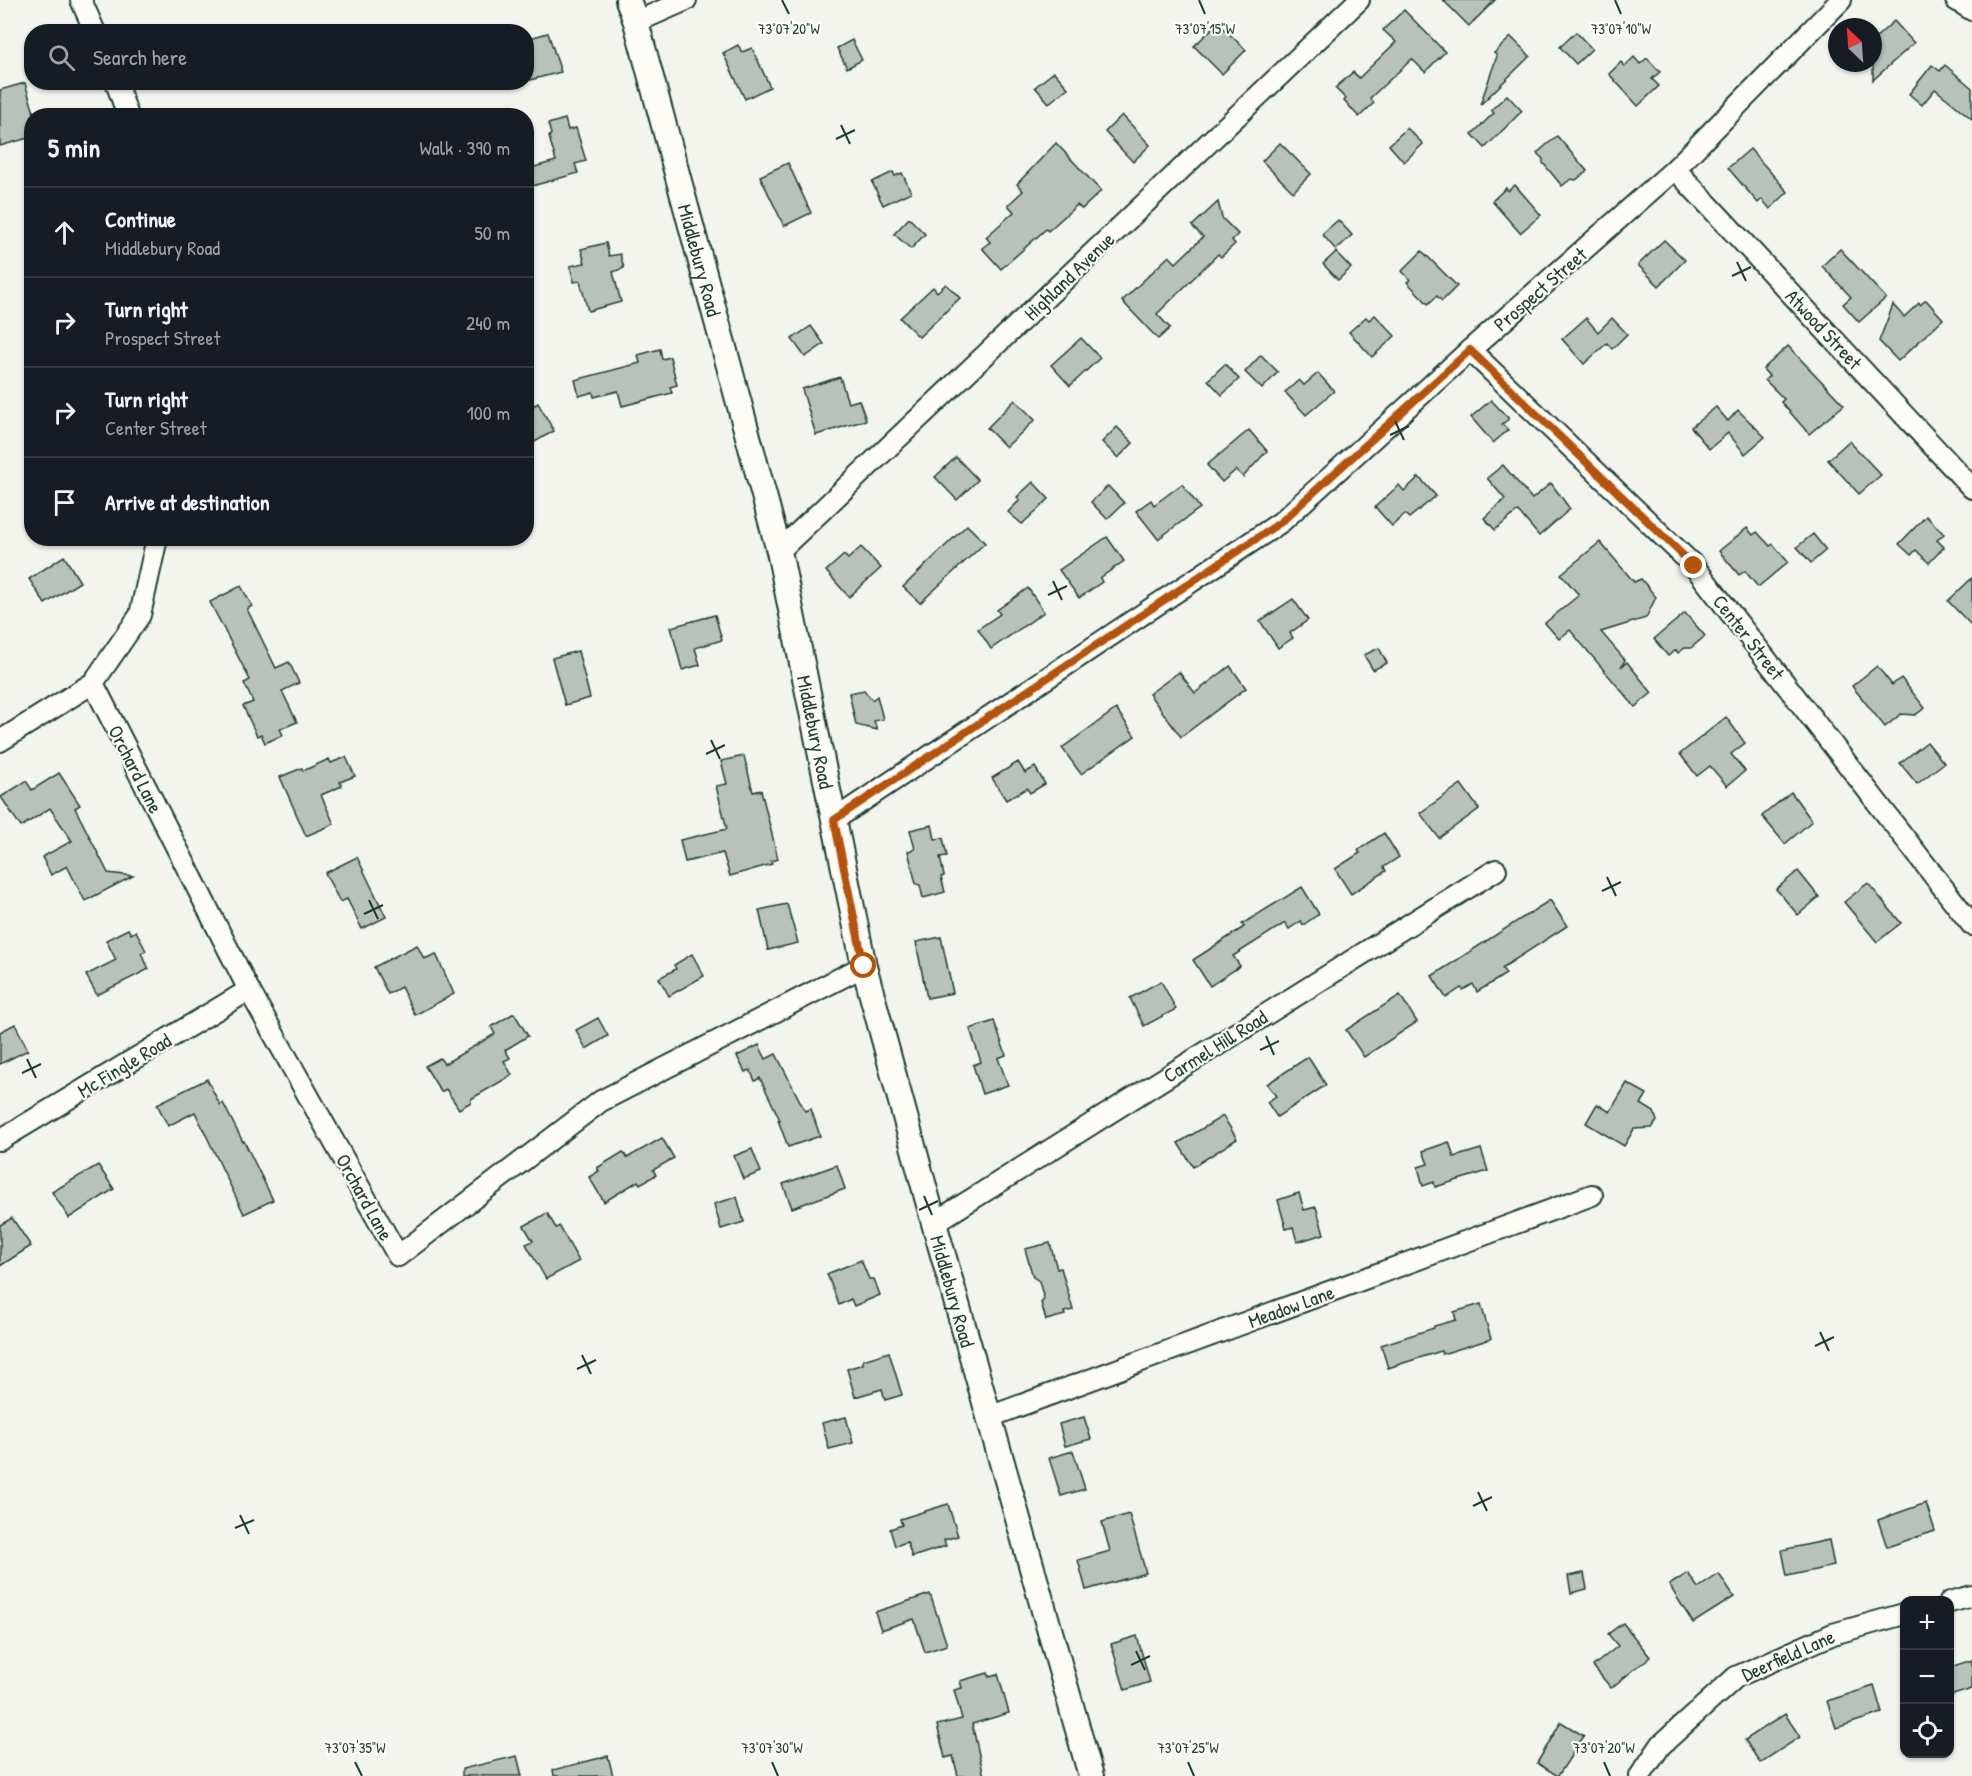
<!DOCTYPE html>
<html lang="en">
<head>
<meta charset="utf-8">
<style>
  :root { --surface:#171b24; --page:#20242c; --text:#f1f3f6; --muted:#9ea1a6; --line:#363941 }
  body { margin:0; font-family:"Patrick Hand",sans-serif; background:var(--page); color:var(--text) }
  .controls { position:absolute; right:18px; bottom:18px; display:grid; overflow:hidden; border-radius:12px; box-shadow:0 2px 4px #0004 }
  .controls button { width:54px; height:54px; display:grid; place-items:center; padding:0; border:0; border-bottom:2px solid var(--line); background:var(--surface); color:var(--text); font:30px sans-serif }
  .compass { position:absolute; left:1828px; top:18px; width:54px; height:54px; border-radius:50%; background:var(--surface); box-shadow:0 2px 4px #0004; rotate:335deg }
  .stop { position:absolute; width:18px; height:18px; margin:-14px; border:4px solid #b45309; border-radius:50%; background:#fff }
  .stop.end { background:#b45309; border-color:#fff; box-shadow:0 2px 6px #0008 }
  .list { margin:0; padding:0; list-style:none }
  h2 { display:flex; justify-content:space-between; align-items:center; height:78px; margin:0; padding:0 24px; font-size:26px }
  h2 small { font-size:20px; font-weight:400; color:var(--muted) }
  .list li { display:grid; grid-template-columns:39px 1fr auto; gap:18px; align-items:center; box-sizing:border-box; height:90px; padding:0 24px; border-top:2px solid var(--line) }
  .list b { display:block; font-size:22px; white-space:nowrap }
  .list p { margin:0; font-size:20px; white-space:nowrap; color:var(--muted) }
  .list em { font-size:20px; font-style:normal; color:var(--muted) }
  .icon { flex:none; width:33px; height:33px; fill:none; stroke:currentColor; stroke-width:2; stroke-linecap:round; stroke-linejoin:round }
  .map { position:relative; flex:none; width:1972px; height:1776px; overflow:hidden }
  .search { position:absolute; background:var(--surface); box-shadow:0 2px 4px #0004; left:24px; top:24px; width:510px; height:66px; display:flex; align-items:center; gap:15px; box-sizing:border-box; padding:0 21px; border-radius:24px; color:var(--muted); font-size:22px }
  .panel { position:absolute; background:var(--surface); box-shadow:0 2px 4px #0004; left:24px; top:108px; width:510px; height:438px; border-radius:24px }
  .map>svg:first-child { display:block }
  .building { fill:#b9c1bb; stroke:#1f3d34; stroke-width:1.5 }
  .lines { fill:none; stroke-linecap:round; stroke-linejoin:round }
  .minor-casing { stroke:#1f3d34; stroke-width:24 }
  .tertiary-casing { stroke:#1f3d34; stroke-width:28 }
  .minor { stroke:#fdfcf7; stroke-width:20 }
  .tertiary { stroke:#fdfcf7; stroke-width:24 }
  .route { stroke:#b45309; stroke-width:8 }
  .ticks { fill:none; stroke:#1f3d34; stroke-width:2 }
  .labels { text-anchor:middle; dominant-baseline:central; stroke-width:4.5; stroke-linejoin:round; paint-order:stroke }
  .street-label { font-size:20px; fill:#1f3d34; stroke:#fdfcf7 }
  .ticks-label { font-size:15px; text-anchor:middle; fill:#1f3d34; stroke:#fdfcf7; stroke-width:4.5; stroke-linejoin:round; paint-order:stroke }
</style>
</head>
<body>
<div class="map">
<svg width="1972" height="1776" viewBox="0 0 1972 1776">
  <rect width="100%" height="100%" fill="#f4f4ef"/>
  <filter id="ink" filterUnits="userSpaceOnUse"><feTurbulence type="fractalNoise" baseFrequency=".0167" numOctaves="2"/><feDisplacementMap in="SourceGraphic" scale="12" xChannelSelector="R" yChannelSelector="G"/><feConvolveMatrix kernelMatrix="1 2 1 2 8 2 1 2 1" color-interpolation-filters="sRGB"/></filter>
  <g filter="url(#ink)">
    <g class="building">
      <polygon points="1443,0 1495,0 1469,26"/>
      <polygon points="1404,10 1445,52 1425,72 1412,59 1370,98 1374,103 1359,117 1344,101 1346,99 1335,88 1353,72 1359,78 1396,42 1383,30"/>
      <polygon points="1894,21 1914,43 1873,80 1873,40"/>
      <polygon points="1218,23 1246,50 1222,74 1194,46"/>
      <polygon points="1576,32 1592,49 1576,64 1560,47"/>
      <polygon points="548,33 561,72 530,80 526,67 526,39"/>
      <polygon points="1511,37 1530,56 1480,105 1497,56 1494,53"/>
      <polygon points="852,40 862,60 847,68 837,48"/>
      <polygon points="738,45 742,52 752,48 770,87 745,99 723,53"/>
      <polygon points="1634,57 1640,64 1647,58 1660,72 1652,79 1659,86 1638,106 1609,74 1621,62 1625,66"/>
      <polygon points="1932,65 1940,71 1945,65 1972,88 1972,119 1935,89 1922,105 1909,94"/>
      <polygon points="1054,72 1068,88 1049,103 1035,87"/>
      <polygon points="25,83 35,116 32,116 32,137 0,146 0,90"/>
      <polygon points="1507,95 1522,111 1485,148 1472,134 1494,113 1491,110"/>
      <polygon points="1122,115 1150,145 1133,162 1105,132"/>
      <polygon points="565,119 568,130 576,128 586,161 575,164 578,173 532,186 527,169 556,161 549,137 551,134 548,124"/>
      <polygon points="1407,128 1423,144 1404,162 1389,145"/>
      <polygon points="1557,136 1587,171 1576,180 1571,179 1562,186 1543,163 1543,159 1537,153"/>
      <polygon points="1056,143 1101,191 1082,209 1077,205 1048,231 1046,229 1001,269 982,248 990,242 986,237 1014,212 1008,205 1023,191 1017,184"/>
      <polygon points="1280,143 1311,174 1293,192 1262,161"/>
      <polygon points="1750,149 1788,192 1770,209 1762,199 1758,203 1728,168"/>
      <polygon points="788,163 811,213 784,226 760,176"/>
      <polygon points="893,172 895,176 902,173 911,192 883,205 872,182"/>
      <polygon points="1515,185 1541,215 1520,233 1492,201 1506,188 1508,191"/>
      <polygon points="1218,202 1222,218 1238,234 1232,240 1235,244 1221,257 1218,254 1157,314 1170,328 1158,339 1122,301 1169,256 1176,263 1203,237 1192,226"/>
      <polygon points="909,218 925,234 911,249 894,234"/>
      <polygon points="1338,220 1352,235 1336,250 1322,234"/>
      <polygon points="1664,240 1685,260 1659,286 1638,265"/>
      <polygon points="606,243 609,256 620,254 624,268 613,272 621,302 588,311 580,281 574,282 570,266 585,263 581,249"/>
      <polygon points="1840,249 1886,298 1859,322 1843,304 1851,297 1822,266"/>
      <polygon points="1422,251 1457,286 1442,301 1437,296 1428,304 1407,282 1410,280 1402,271"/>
      <polygon points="1336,252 1351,268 1338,280 1323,264"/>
      <polygon points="946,284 960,298 919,337 900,318 933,287 937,292"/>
      <polygon points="1926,300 1943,319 1898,361 1879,341 1893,305 1904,317 1919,303 1920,305"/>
      <polygon points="1375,315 1395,336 1372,357 1349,332 1366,317 1369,320"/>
      <polygon points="1586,318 1598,332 1612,318 1627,334 1612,349 1607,343 1584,364 1562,339"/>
      <polygon points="811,326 824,344 805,357 792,339"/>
      <polygon points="1081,338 1100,358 1070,386 1051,365"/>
      <polygon points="1788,346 1844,405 1809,434 1781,402 1784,399 1765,380 1769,376 1763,369"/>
      <polygon points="660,349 662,359 670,357 677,385 670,387 672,393 622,406 618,391 594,397 593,392 579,396 575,380 640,363 638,355"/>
      <polygon points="1261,355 1278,372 1262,389 1245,372"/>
      <polygon points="1225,364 1239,379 1222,395 1208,380"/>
      <polygon points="1318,373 1334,391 1306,415 1285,392 1299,380 1304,385"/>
      <polygon points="840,377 848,403 859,400 866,420 816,435 802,389"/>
      <polygon points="1015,400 1035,420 1006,447 987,428"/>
      <polygon points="1491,400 1509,419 1502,424 1508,430 1493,443 1471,417"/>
      <polygon points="538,403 554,431 526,447 526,410"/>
      <polygon points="1716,407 1728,421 1738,410 1765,437 1745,454 1728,433 1709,449 1691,427"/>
      <polygon points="1117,427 1133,443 1118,458 1102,442"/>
      <polygon points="1249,430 1267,451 1243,477 1236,470 1222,482 1207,465"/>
      <polygon points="1849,441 1881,475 1859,494 1828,460"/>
      <polygon points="956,457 978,480 957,500 935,477"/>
      <polygon points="1503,465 1532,499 1551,483 1570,509 1539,536 1518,511 1495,530 1484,518 1505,499 1487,478"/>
      <polygon points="1419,477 1436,496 1409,518 1405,514 1392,526 1375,507 1399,485 1404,491"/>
      <polygon points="1033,482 1049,499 1022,524 1008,512 1020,500 1017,497"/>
      <polygon points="1182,484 1200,508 1158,539 1136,511 1151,500 1154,505"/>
      <polygon points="1108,486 1124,503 1107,519 1091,502"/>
      <polygon points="1926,516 1944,534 1937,540 1944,547 1929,563 1916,550 1911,555 1899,544"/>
      <polygon points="967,525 985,543 920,603 903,587"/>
      <polygon points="1747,528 1753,535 1757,532 1770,546 1773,544 1788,562 1758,587 1745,571 1739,575 1719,551"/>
      <polygon points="1813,534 1826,550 1811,563 1797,547"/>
      <polygon points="1107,537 1124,561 1100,578 1102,582 1079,598 1059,570"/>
      <polygon points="1600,542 1634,582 1641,579 1656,597 1646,618 1601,632 1625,660 1621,667 1627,662 1652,693 1635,707 1570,630 1559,639 1545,623 1579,595 1561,574"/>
      <polygon points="861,547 881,568 849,597 826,571 844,555 848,559"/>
      <polygon points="64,556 80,582 45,604 29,579"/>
      <polygon points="1972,578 1972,626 1948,601"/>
      <polygon points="241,586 252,606 247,609 276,668 289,662 299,683 282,691 297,722 280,729 283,735 265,743 261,734 257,736 243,706 253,702 244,683 250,680 210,602"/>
      <polygon points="1028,588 1044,612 991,649 978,629 1000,614 997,610"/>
      <polygon points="1293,599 1308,620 1290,633 1293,638 1278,648 1260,621"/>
      <polygon points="1685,613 1705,636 1691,648 1685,648 1678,653 1676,650 1668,656 1654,639"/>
      <polygon points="715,615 722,640 695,648 700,665 682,670 671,627"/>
      <polygon points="1379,648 1387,663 1373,670 1364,655"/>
      <polygon points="578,651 590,698 565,705 552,658"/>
      <polygon points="1230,666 1246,688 1181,737 1149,694 1179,672 1195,693"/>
      <polygon points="1877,666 1892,685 1901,678 1925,708 1915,715 1901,714 1885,727 1852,686"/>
      <polygon points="864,690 872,700 877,696 883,719 874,721 877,730 856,725 849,693"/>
      <polygon points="1116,709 1135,736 1081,774 1062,748"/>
      <polygon points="1726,717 1745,743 1731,754 1745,771 1727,786 1710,766 1697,776 1680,754"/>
      <polygon points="1927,742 1944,763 1917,784 1900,763"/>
      <polygon points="744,756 753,792 761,790 778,859 771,861 772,864 730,876 723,853 685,862 680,840 727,829 716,786 727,784 721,761"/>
      <polygon points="346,757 355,776 340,782 342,786 321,795 334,824 306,836 280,777 302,768 303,771 329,759 331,763"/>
      <polygon points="1018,762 1025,773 1035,767 1045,784 1030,793 1027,788 1006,800 992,778"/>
      <polygon points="59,773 80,805 75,808 108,873 133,876 85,901 67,866 51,875 42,857 72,841 50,808 21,827 1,797 26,781 32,790"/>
      <polygon points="1461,784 1479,809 1439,838 1420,813"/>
      <polygon points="1791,792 1812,821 1785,844 1762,816"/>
      <polygon points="932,825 935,839 943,838 947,856 940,857 944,876 941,877 945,892 923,898 920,885 916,884 908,851 915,849 910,830"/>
      <polygon points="1384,833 1399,857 1384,867 1386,871 1351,894 1335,869 1360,853 1358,850"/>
      <polygon points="357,857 386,917 362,929 347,899 340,902 325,873"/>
      <polygon points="1798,871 1819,897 1798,915 1776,889"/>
      <polygon points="1868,883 1901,923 1877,942 1844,902"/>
      <polygon points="1302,887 1319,914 1303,925 1301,921 1289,929 1285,923 1233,956 1240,966 1210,986 1193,960 1244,927 1242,924"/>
      <polygon points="1550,900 1567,926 1502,968 1506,974 1477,992 1473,984 1463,990 1461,988 1446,998 1432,976"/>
      <polygon points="787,904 798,943 768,950 759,910"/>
      <polygon points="128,929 131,934 136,931 146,951 141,953 149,969 97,995 86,975 116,960 106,940"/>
      <polygon points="941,937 953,993 927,998 916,942"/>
      <polygon points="417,945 424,959 436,954 454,994 415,1015 401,987 388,994 374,967"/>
      <polygon points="692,954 704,976 669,996 659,978 676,969 674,965"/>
      <polygon points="1161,981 1176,1009 1144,1026 1130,998"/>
      <polygon points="1400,995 1417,1022 1364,1057 1346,1030"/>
      <polygon points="514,1013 528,1036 505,1050 510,1058 504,1061 512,1075 471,1099 471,1102 459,1109 446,1089 441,1092 425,1066 440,1058 444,1064 495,1034 491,1027"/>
      <polygon points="598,1018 608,1036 586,1049 576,1030"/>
      <polygon points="994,1021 1006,1055 998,1058 1008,1085 982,1094 973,1065 981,1062 970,1029"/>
      <polygon points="15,1024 28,1050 0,1064 0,1032"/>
      <polygon points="759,1045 766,1059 776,1054 805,1111 811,1109 820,1136 788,1147 778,1120 780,1120 760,1078 755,1081 750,1070 745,1072 737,1056"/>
      <polygon points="1308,1057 1326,1085 1277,1117 1267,1102 1276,1096 1267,1084"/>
      <polygon points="207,1079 220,1105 223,1103 243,1142 244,1141 273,1200 244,1214 195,1112 168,1126 157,1104"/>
      <polygon points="1627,1083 1647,1094 1641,1104 1654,1112 1657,1121 1652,1128 1634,1129 1624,1146 1586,1123 1597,1104 1610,1112"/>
      <polygon points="1223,1116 1237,1139 1193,1167 1178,1143"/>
      <polygon points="662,1138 674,1158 653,1170 656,1175 640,1184 638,1181 604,1202 589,1177 599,1171 597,1168 623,1152 627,1158"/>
      <polygon points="1449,1142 1454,1157 1481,1149 1488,1171 1435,1187 1434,1182 1423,1186 1418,1167 1428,1164 1423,1151"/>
      <polygon points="752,1149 761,1172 743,1179 734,1156"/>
      <polygon points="98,1165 114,1189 69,1218 52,1192"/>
      <polygon points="837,1165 845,1189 792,1208 783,1184"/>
      <polygon points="1299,1193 1304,1210 1316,1207 1324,1234 1297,1242 1293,1227 1286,1229 1278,1200"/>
      <polygon points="737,1197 744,1222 721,1229 714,1204"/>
      <polygon points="547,1213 556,1228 559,1226 579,1261 546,1279 526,1244 533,1241 524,1226"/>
      <polygon points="12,1218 31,1246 0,1266 0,1225"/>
      <polygon points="1050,1243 1057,1269 1061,1268 1073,1310 1064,1312 1065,1315 1046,1320 1041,1303 1044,1299 1039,1281 1033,1277 1025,1249"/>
      <polygon points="861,1260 869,1279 874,1279 880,1295 854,1306 851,1299 839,1305 827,1274"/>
      <polygon points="1481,1304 1491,1339 1442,1354 1441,1351 1388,1368 1381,1345 1434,1328 1434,1326 1456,1320 1454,1312"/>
      <polygon points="889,1352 902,1395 885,1400 882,1389 855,1397 847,1369 863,1364 863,1360"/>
      <polygon points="846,1417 853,1443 829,1449 822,1423"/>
      <polygon points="1084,1417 1091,1439 1065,1446 1059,1424"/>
      <polygon points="1073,1451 1085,1489 1061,1496 1049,1458"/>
      <polygon points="1926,1503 1935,1531 1887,1547 1878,1520"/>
      <polygon points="948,1504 958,1536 944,1540 946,1546 912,1557 907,1542 895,1546 890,1529 902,1525 900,1519"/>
      <polygon points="1129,1514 1146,1573 1086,1590 1078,1560 1110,1551 1102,1522"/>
      <polygon points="1829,1540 1834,1566 1787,1576 1782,1550"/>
      <polygon points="1584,1573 1587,1589 1571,1593 1568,1576"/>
      <polygon points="1688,1573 1698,1588 1719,1574 1734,1597 1693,1623 1669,1585"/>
      <polygon points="930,1594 947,1645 925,1652 914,1619 881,1630 875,1612"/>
      <polygon points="1623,1623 1650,1657 1611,1688 1593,1666 1618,1646 1608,1634"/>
      <polygon points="1137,1636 1150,1682 1125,1690 1111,1644"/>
      <polygon points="1972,1660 1972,1689 1950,1696 1950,1667"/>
      <polygon points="988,1673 989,1676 998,1674 1009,1713 972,1724 984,1776 958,1776 953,1756 945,1758 937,1725 962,1719 954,1690 962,1688 960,1681"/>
      <polygon points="1874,1686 1882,1713 1836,1728 1827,1701"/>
      <polygon points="1785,1714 1800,1737 1760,1763 1745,1740"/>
      <polygon points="1561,1722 1584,1736 1558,1776 1537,1763"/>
      <polygon points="517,1756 522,1776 462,1776 462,1769"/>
      <polygon points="608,1756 613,1776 554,1776 553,1770"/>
    </g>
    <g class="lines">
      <g class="minor-casing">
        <g id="minor">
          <polyline points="81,0 95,32"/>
          <polyline points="1956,0 1972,10"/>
          <polyline points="636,22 686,0"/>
          <polyline points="116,82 128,116"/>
          <polyline points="1675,169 1972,488"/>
          <polyline points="1470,350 1694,566 1972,925"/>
          <polyline points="779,551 1359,0"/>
          <polyline points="93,683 249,990 398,1256 601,1101 864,966"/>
          <polyline points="0,741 93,683 140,615 157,538"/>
          <polyline points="834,820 1281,522 1470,350 1675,169 1841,0"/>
          <polyline points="0,1140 249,990"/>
          <polyline points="934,1223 1496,870"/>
          <polyline points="989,1417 1592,1195"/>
          <polyline points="1950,1602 1972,1596"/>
          <polyline points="1640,1776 1661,1745 1736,1677 1833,1634 1904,1614"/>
        </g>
      </g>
      <g class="tertiary-casing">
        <g id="tertiary">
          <path id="s1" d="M628,0l8,22 143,529 85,415 70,257 157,553"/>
        </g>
      </g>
      <use href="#minor" class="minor"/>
      <use href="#tertiary" class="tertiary"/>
    </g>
  </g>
  <g class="lines" filter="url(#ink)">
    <polyline class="route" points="864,966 834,820 1281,522 1470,350 1694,566"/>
  </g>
  <path class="ticks" d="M782,0l7,14M1199,0l6,14M1615,0l6,14M841,125l9,19M836,139l19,-9M1737,262l9,19M1732,276l19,-9M1395,421l9,19M1390,435l19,-9M1053,581l9,19M1048,595l19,-9M711,740l9,19M706,754l19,-9M1607,877l9,19M1602,891l19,-9M369,900l9,19M364,914l19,-9M1266,1036l8,19M1260,1050l19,-9M27,1059l9,19M22,1073l19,-9M924,1196l8,19M919,1210l19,-9M1820,1332l9,19M1815,1346l19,-9M582,1355l9,19M577,1369l19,-9M1478,1492l9,19M1473,1506l19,-9M240,1515l9,19M235,1528l19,-8M1136,1651l9,19M1131,1665l19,-9M355,1762l7,14M772,1762l6,14M1188,1762l6,14M1604,1762l6,14"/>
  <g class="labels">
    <g class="street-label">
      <text stroke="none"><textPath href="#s1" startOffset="270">Middlebury Road</textPath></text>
      <text transform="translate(1069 276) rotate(-44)">Highland Avenue</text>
      <text transform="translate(1540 289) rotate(-41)">Prospect Street</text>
      <text transform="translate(1824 329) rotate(47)">Atwood Street</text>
      <text transform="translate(1749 637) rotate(52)">Center Street</text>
      <text stroke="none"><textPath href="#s1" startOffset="756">Middlebury Road</textPath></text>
      <text transform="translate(136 769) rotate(63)">Orchard Lane</text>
      <text transform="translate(1215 1046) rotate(-32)">Carmel Hill Road</text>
      <text transform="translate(124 1065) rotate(-31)">Mc Fingle Road</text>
      <text transform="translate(365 1197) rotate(61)">Orchard Lane</text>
      <text stroke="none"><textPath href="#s1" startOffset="1332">Middlebury Road</textPath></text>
      <text transform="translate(1291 1306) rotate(-20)">Meadow Lane</text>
      <text transform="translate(1788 1655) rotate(-24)">Deerfield Lane</text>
    </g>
  </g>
  <g class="ticks-label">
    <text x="789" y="34">73°07'20"W</text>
    <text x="1205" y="34">73°07'15"W</text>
    <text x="1621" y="34">73°07'10"W</text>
    <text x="355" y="1753">73°07'35"W</text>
    <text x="772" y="1753">73°07'30"W</text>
    <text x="1188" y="1753">73°07'25"W</text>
    <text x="1604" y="1753">73°07'20"W</text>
  </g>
</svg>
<div class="controls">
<button>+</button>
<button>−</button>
<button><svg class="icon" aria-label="locate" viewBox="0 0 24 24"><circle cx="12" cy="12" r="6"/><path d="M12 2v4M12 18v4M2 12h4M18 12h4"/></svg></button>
</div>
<svg class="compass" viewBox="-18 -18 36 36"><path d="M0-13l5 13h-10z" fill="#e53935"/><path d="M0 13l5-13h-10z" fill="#9ea1a6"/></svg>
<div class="stop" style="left:864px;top:966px"></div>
<div class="stop end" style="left:1694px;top:566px"></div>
<div class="search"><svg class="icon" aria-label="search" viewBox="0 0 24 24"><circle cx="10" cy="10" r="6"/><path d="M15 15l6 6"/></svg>Search here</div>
<section class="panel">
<h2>5 min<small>Walk · 390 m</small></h2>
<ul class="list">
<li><svg class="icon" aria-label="ahead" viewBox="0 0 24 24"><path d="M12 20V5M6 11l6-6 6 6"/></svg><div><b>Continue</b><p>Middlebury Road</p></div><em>50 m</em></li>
<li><svg class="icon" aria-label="right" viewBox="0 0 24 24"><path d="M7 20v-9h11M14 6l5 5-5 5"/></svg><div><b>Turn right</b><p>Prospect Street</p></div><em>240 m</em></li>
<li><svg class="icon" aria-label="right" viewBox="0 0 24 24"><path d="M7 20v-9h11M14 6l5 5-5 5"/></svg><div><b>Turn right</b><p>Center Street</p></div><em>100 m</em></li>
<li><svg class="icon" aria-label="arrive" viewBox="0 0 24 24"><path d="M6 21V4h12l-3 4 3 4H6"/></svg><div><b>Arrive at destination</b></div></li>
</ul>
</section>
</div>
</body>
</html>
